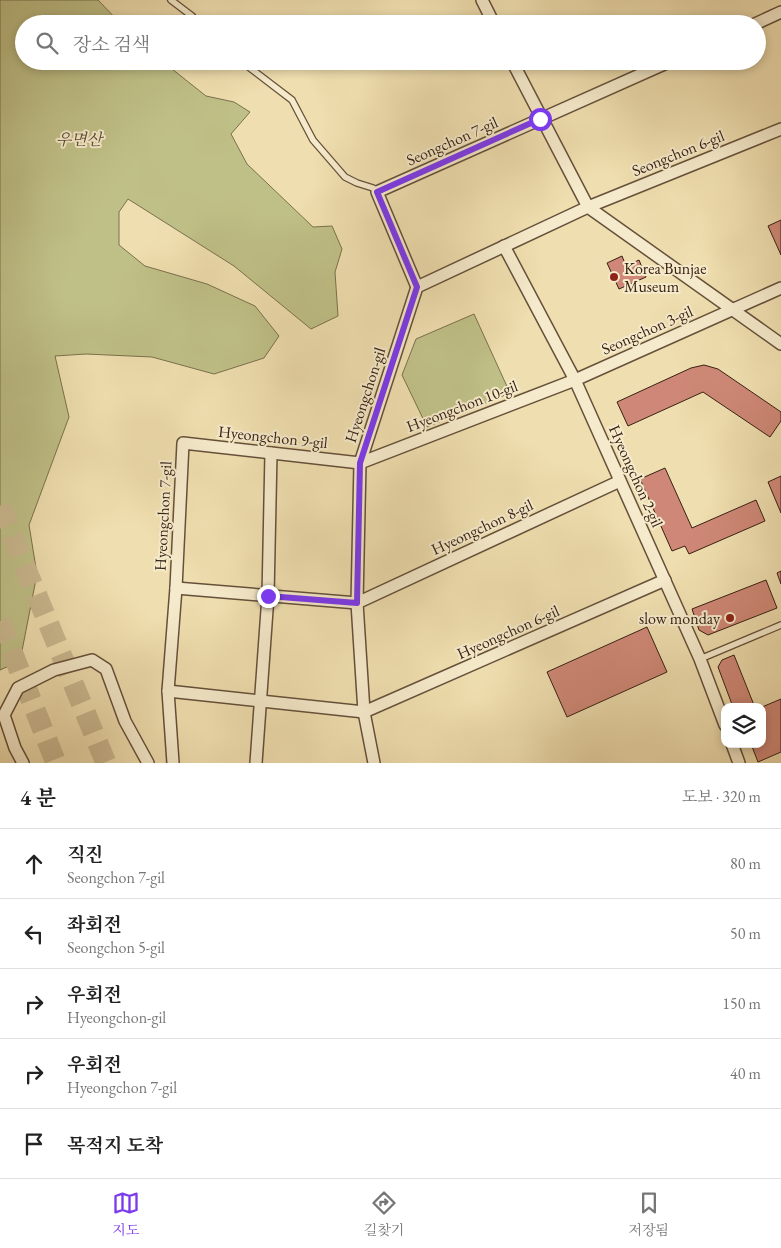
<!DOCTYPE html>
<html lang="ko">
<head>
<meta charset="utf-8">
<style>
  :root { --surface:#fff; --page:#f2f2f2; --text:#222; --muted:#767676; --line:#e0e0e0; --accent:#7c3aed }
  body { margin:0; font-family:"EB Garamond","Noto Serif KR",serif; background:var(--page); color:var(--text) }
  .controls { position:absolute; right:15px; bottom:15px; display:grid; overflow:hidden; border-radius:10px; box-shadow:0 2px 8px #0003 }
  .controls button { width:45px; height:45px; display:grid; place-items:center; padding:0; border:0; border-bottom:1px solid var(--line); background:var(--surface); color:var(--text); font:25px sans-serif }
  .stop { position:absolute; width:15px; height:15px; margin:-11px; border:4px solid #7c3aed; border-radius:50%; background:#fff }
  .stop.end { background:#7c3aed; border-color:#fff; box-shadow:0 1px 5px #0008 }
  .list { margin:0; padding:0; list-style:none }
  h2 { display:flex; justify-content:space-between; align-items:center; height:65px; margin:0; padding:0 20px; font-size:21px }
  h2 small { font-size:16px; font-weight:400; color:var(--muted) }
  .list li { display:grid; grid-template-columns:32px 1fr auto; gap:15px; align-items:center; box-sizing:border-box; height:70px; padding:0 20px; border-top:1px solid var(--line) }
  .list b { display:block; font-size:19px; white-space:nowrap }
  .list p { margin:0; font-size:16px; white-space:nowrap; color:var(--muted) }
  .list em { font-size:16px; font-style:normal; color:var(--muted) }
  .icon { flex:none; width:28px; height:28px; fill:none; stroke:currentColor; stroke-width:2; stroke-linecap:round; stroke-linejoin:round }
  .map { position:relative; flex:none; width:781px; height:763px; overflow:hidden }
  .search { position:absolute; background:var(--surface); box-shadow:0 2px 8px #0003; left:15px; right:15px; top:15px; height:55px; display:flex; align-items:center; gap:12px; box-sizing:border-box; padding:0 18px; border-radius:28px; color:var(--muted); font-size:19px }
  .sheet { height:415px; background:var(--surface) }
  nav { display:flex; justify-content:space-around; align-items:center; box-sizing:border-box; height:70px; border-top:1px solid var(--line); background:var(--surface); font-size:14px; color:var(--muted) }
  nav a { display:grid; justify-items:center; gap:2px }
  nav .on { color:var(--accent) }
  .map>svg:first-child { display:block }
  .green { fill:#bfc087; stroke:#7b704d }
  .building { fill:#cf8877; stroke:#372113 }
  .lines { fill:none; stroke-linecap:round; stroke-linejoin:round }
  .highway-tunnel { stroke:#cab890; stroke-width:21; stroke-dasharray:21 11; stroke-linecap:butt }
  .lane-casing { stroke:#65503a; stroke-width:8 }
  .street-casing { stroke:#65503a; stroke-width:14 }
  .lane { stroke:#f5eacb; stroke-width:5.5 }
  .street { stroke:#f5eacb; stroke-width:11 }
  .route { stroke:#7c3aed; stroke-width:6 }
  .poi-dot { fill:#8f2418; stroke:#f5eacb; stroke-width:2 }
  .labels { text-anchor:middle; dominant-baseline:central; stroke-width:4; stroke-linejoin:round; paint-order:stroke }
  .park-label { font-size:16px; font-style:italic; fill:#594930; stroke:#f5eacb }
  .street-label { font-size:16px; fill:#372113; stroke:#f5eacb }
  .poi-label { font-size:16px; fill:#372113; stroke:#f5eacb; text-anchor:start }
</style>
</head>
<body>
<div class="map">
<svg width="781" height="763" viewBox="0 0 781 763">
  <rect width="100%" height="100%" fill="#efdeaf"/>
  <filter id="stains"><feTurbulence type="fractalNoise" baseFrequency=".004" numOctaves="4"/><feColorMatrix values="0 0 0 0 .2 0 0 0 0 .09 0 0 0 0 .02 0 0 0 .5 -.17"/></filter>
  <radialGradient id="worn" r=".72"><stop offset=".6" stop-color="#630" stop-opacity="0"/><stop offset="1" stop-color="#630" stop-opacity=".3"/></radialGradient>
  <g class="green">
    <polygon points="0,0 98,0 121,24 24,24 24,61 162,61 206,96 234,102 250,112 231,134 247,164 313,227 332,226 342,249 335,272 338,316 311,329 234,266 128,199 119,212 119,245 145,266 207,284 255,306 279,336 264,358 214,374 152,357 86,354 55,356 69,417 29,525 37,574 20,661 0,670"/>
    <polygon points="474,314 510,393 427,427 402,375 416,339"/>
  </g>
  <g class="building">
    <polygon points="781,220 781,255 768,226"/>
    <polygon points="622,256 626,266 639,260 646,277 619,289 607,263"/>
    <polygon points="704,365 718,369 781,412 781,421 770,437 703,392 628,426 617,402 691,368"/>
    <polygon points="665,468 692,528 756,500 765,521 689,554 685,546 672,551 640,479"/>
    <polygon points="781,476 781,513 768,482"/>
    <polygon points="781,571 781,584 777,573"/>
    <polygon points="766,580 777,608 708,635 699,630 692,609"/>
    <polygon points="647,627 667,672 567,717 547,672"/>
    <polygon points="734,655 754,705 750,707 733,707 718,667 722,660"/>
    <polygon points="781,699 781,752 758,762 751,744 762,744 762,707"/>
  </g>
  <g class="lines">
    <g class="highway-tunnel">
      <polyline points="0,506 106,763"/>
      <polyline points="0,621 56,763"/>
    </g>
    <g class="lane-casing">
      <g id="lane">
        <polyline points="171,0 192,16 199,24"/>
        <polyline points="241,61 292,100 313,140 345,177 357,183 373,188 377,192"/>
        <polyline points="700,659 781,625"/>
      </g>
    </g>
    <g class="street-casing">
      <g id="street">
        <polyline points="482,0 494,24"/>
        <polyline points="755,24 781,12"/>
        <polyline points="512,61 588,207 781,344"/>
        <polyline points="504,246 575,380 700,659 725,725"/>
        <polyline points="417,287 377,192 671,61"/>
        <polyline points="665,580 364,712 168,691 176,588 183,443 360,463 575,380 781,288"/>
        <polyline points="176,588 357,603 620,481"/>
        <polyline points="168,691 173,763"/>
        <polyline points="732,744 739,763"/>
        <polyline points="23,763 15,748 4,715 18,688 54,670 92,660 106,669 125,721 148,763"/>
        <polyline points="256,763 268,596 271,453"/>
        <polyline points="374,763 364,712 357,603 360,463 417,287 588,207 781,129"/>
      </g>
    </g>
    <use href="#lane" class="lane"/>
    <use href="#street" class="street"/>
  </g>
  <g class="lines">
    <polyline class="route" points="268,596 357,603 360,463 417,287 377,192 540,119"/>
  </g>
  <g class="poi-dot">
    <circle cx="614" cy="277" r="5"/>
    <circle cx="730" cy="618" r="5"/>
  </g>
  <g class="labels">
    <g class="park-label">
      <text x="79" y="139">우면산</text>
    </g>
    <g class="street-label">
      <text transform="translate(452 141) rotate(-24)">Seongchon 7-gil</text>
      <text transform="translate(678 153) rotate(-22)">Seongchon 6-gil</text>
      <text transform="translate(647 330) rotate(-24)">Seongchon 3-gil</text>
      <text transform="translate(365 395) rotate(-72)">Hyeongchon-gil</text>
      <text transform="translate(462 406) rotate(-21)">Hyeongchon 10-gil</text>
      <text transform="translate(273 437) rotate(6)">Hyeongchon 9-gil</text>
      <text transform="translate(636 476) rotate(66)">Hyeongchon 2-gil</text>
      <text transform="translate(163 516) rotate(-87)">Hyeongchon 7-gil</text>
      <text transform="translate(482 527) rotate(-25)">Hyeongchon 8-gil</text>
      <text transform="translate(508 632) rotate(-24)">Hyeongchon 6-gil</text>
    </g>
    <g class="poi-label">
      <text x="624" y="268">Korea Bunjae<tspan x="624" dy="18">Museum</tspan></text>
      <text x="720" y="618" text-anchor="end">slow monday</text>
    </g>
  </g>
  <rect width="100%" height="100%" filter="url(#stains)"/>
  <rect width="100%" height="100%" fill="url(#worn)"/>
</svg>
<div class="controls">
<button><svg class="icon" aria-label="layers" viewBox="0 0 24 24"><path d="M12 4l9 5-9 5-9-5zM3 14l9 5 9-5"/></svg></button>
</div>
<div class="stop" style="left:540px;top:119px"></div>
<div class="stop end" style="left:268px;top:596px"></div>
<div class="search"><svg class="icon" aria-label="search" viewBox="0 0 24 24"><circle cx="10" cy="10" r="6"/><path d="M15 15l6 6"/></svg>장소 검색</div>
</div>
<section class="sheet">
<h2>4 분<small>도보 · 320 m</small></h2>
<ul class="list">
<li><svg class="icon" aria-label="ahead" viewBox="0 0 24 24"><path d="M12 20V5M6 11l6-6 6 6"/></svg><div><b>직진</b><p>Seongchon 7-gil</p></div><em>80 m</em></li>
<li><svg class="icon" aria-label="left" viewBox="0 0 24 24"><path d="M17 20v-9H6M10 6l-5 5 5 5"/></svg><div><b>좌회전</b><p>Seongchon 5-gil</p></div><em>50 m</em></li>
<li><svg class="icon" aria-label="right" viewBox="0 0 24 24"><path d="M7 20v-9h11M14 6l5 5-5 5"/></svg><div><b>우회전</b><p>Hyeongchon-gil</p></div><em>150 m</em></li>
<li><svg class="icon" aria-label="right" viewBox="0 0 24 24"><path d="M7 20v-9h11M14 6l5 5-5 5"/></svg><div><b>우회전</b><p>Hyeongchon 7-gil</p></div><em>40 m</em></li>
<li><svg class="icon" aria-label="arrive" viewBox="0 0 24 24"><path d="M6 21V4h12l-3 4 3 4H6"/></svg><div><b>목적지 도착</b></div></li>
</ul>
</section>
<nav>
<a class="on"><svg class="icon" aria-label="map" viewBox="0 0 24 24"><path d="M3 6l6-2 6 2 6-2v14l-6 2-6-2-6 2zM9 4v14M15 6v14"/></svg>지도</a>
<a><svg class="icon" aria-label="directions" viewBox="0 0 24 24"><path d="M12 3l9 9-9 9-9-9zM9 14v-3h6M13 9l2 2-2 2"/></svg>길찾기</a>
<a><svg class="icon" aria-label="saved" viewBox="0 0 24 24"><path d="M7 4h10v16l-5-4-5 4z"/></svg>저장됨</a>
</nav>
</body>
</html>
